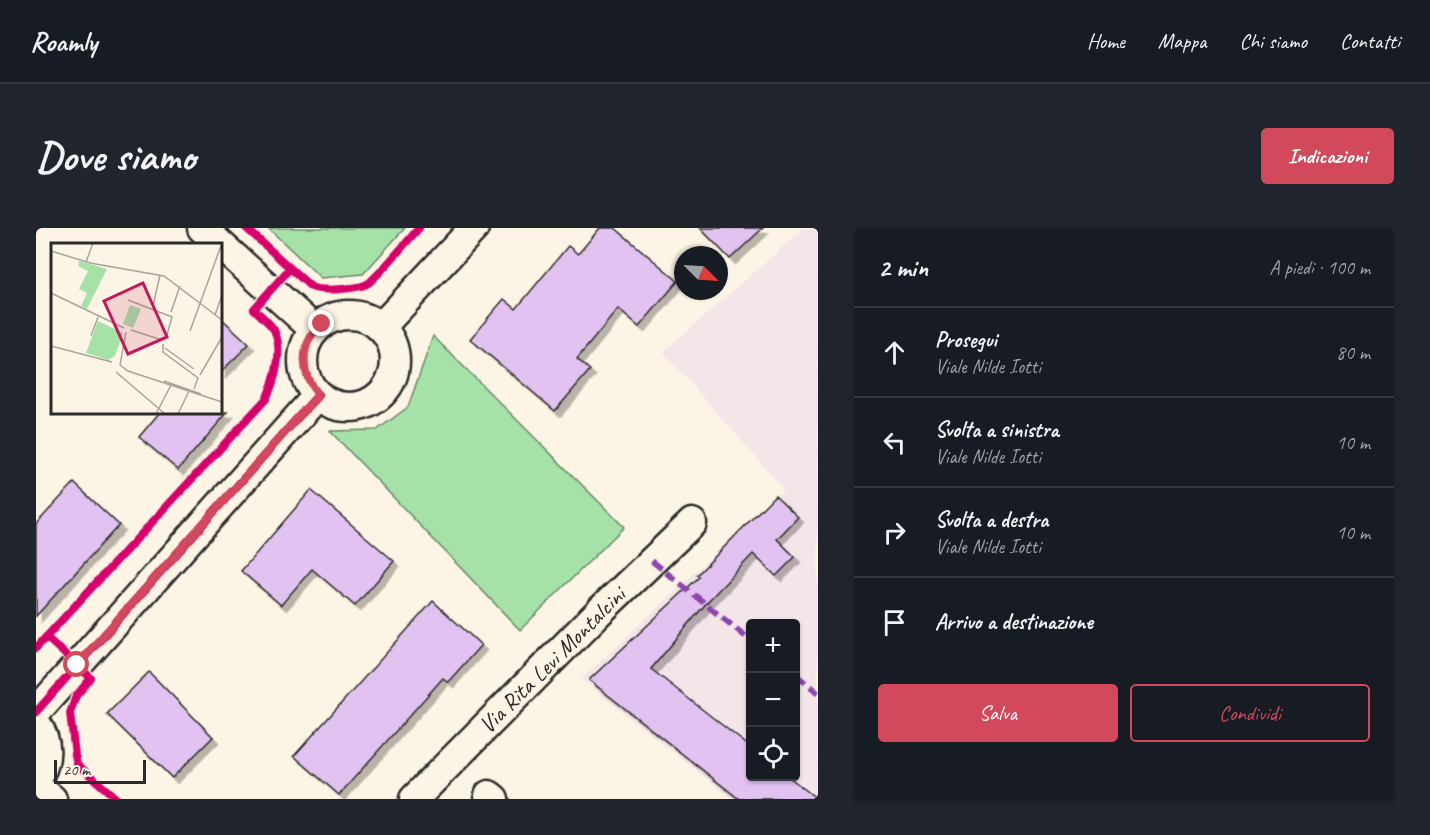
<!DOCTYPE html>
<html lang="it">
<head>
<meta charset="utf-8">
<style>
  :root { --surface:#171b24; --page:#20242c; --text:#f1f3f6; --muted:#9ea1a6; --line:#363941; --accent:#d1495b }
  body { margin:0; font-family:Caveat,sans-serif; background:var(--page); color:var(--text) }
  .controls { position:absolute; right:18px; bottom:18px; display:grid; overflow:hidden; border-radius:6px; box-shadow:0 2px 4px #0004 }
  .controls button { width:54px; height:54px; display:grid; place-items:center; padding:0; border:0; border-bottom:2px solid var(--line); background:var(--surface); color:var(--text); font:30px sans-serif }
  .compass { position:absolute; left:638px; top:18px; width:54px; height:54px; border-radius:50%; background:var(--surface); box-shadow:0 2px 4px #0004; rotate:114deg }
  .scale { position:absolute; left:18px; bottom:15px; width:92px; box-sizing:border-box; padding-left:6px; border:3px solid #2b2b2b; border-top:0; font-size:16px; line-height:21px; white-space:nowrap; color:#2b2b2b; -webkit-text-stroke:4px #fcf5e5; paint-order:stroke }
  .stop { position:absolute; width:18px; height:18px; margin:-14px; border:4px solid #d1495b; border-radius:50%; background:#fff }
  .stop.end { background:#d1495b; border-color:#fff; box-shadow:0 2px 6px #0008 }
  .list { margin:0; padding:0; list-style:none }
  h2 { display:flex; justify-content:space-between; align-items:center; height:78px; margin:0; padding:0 24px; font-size:26px }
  h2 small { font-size:20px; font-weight:400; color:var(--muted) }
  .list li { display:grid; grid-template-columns:39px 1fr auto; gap:18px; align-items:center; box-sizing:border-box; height:90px; padding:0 24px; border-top:2px solid var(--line) }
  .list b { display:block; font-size:22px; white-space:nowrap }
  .list p { margin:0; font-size:20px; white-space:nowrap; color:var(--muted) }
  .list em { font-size:20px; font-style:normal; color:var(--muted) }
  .actions { display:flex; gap:12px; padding:18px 24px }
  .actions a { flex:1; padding:14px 0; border:2px solid var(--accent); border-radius:6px; text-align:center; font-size:21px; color:var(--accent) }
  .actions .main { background:var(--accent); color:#fff }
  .icon { flex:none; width:33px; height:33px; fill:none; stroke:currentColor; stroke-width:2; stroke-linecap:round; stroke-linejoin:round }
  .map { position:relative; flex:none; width:782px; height:571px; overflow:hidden; border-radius:6px }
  header { display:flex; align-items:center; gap:36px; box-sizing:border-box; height:84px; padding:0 30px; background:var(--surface); border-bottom:2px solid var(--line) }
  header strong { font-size:28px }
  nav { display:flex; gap:33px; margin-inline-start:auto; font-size:21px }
  .intro { display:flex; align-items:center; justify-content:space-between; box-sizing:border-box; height:144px; padding:0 36px }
  h1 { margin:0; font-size:42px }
  .button { padding:15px 27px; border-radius:6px; background:var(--accent); color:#fff; font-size:21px; font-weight:700 }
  main { display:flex; gap:36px; padding:0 36px }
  aside { flex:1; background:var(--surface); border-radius:6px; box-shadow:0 2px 4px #0004 }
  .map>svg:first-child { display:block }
  .built { fill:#f4e6e8; fill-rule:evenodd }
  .green { fill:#a6e2a8; stroke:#68866a; stroke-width:1.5 }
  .building { fill:#e1c2f0; stroke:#2b2b2b; stroke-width:1.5; filter:url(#shadow) }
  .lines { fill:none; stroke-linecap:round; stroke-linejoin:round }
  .minor-casing { stroke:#2b2b2b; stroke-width:33 }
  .minor { stroke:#fcf5e5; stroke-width:28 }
  .quiet { stroke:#8e44ad; stroke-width:6; stroke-dasharray:12 6; stroke-linecap:butt }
  .cycleway-casing { stroke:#fcf5e5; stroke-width:11 }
  .cycleway { stroke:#d6006c; stroke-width:8 }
  .route { stroke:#d1495b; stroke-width:8 }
  .labels { text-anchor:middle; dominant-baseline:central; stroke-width:4.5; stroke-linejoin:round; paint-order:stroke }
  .street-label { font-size:24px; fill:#2b2b2b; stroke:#fcf5e5 }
  .inset-road { fill:none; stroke:#a8a49b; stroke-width:1.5 }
  .view { fill:#c2185b; fill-opacity:0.15; stroke:#c2185b; stroke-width:3 }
  .inset-edge { fill:none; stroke:#2b2b2b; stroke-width:3 }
</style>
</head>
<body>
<header>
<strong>Roamly</strong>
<nav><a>Home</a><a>Mappa</a><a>Chi siamo</a><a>Contatti</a></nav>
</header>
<div class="intro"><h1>Dove siamo</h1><a class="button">Indicazioni</a></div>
<main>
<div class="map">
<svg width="782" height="571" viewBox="0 0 782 571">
  <defs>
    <filter id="shadow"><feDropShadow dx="5.5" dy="5.5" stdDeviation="0" flood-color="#0004"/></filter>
  </defs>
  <rect width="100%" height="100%" fill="#fcf5e5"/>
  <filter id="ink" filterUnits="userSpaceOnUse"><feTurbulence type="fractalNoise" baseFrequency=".0167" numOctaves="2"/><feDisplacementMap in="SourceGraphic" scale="12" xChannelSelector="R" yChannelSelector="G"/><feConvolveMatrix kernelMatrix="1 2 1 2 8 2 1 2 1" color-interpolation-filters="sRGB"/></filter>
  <g filter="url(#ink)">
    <path class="built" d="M768,0h14v571h-86l-151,-120 203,-190 -121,-137zM714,395h46v153h-46z"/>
    <g class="green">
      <polygon points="232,0 369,0 327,46 285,50"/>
      <polygon points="397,108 588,299 484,402 294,203 341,202 372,179"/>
    </g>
    <g class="building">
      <polygon points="564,0 579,0 642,53 603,99 582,81 541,131 554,142 519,183 434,111 468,71 480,81 532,18 542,26"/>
      <polygon points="664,0 727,0 694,31"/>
      <polygon points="184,89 213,116 184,145"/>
      <polygon points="124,184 192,184 142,242 103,209"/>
      <polygon points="38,255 83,297 0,388 0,296"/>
      <polygon points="275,262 358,333 319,378 276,341 245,377 205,343"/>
      <polygon points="739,267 762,289 741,311 759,329 740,348 717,326 673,372 615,441 714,519 714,549 753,549 781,571 703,571 553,452 663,349 661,347"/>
      <polygon points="397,373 445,417 412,454 407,450 303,567 258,528"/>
      <polygon points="113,444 177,509 136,550 71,486"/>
    </g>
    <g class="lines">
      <g class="minor-casing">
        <g id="minor">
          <polyline points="166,0 279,102"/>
          <circle cx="313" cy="133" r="46"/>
          <polyline points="345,99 438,0"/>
          <polyline points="0,484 282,167"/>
          <path d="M0,495c12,17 13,39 0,56"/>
          <polyline points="0,558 16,571"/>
          <polyline points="453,567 458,571"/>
          <polyline points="378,571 564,383 656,295"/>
        </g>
      </g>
      <use href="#minor" class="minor"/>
      <g class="quiet">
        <polyline points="616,333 714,412"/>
        <polyline points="760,447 782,465"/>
      </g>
      <g class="cycleway-casing">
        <g id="cycleway">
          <path d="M210,0l65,59c10,5 46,2 56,-3 8,-4 43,-46 52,-56"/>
          <polyline points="10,409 55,450 40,468 34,485 39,527 41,536 81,571"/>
          <path d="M0,420l230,-249c9,-18 18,-49 8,-69 -4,-7 -14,-15 -20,-21l36,-41"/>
          <polyline points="0,484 282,167"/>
        </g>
      </g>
      <use href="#cycleway" class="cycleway"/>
    </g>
  </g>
  <g class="lines" filter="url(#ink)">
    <path class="route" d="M41,437l241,-270c-18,-22 -19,-52 4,-71"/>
  </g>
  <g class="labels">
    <g class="street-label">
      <text transform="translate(516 432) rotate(-45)">Via Rita Levi Montalcini</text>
    </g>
  </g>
  <g transform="translate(15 15)">
    <rect width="171" height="171" fill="#fcf5e5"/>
    <path d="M28,18l28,8 -20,40 -6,-3 6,-13 -8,-4 9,-18 -10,-5zM79,62l11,4 -8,19 -10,-4zM47,78l25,12 -8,23 -7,4 -22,-7z" fill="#a6e2a8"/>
    <path class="inset-road" d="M0,8l39,12 74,13 58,44M35,19l7,-19M0,50l73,35M77,57l44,17 -6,21M102,63l7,-31M120,69l9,-26M164,72l7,-20M80,87l31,10M139,88l32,-88M40,93l7,-19M112,101v8l35,26 -4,11M0,103l61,16M114,105l29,21M69,122l6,-33M69,122l8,6 94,31M65,129l49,42M149,132l22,-38M113,138l37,13M105,171l15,-29M127,171l11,-23"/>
    <path class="view" d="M92,40l24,54 -39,17 -24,-53z"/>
    <rect width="171" height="171" class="inset-edge"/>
  </g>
</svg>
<div class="controls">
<button>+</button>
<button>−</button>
<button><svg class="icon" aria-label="locate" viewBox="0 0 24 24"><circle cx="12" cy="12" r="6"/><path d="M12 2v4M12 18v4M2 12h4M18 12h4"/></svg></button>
</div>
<svg class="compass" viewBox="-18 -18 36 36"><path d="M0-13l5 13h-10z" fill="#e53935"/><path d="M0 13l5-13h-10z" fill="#9ea1a6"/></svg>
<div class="scale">20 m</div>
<div class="stop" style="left:41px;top:437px"></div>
<div class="stop end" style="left:286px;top:96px"></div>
</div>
<aside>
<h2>2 min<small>A piedi · 100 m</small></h2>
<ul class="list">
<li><svg class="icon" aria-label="ahead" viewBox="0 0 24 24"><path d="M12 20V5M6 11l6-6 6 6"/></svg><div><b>Prosegui</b><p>Viale Nilde Iotti</p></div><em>80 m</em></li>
<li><svg class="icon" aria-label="left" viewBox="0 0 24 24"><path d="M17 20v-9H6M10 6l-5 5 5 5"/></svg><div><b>Svolta a sinistra</b><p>Viale Nilde Iotti</p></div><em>10 m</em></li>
<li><svg class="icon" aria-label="right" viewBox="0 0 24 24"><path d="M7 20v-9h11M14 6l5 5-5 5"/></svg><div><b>Svolta a destra</b><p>Viale Nilde Iotti</p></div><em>10 m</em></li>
<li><svg class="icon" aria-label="arrive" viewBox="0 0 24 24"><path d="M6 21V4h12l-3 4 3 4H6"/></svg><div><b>Arrivo a destinazione</b></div></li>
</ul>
<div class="actions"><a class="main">Salva</a><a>Condividi</a></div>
</aside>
</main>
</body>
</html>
